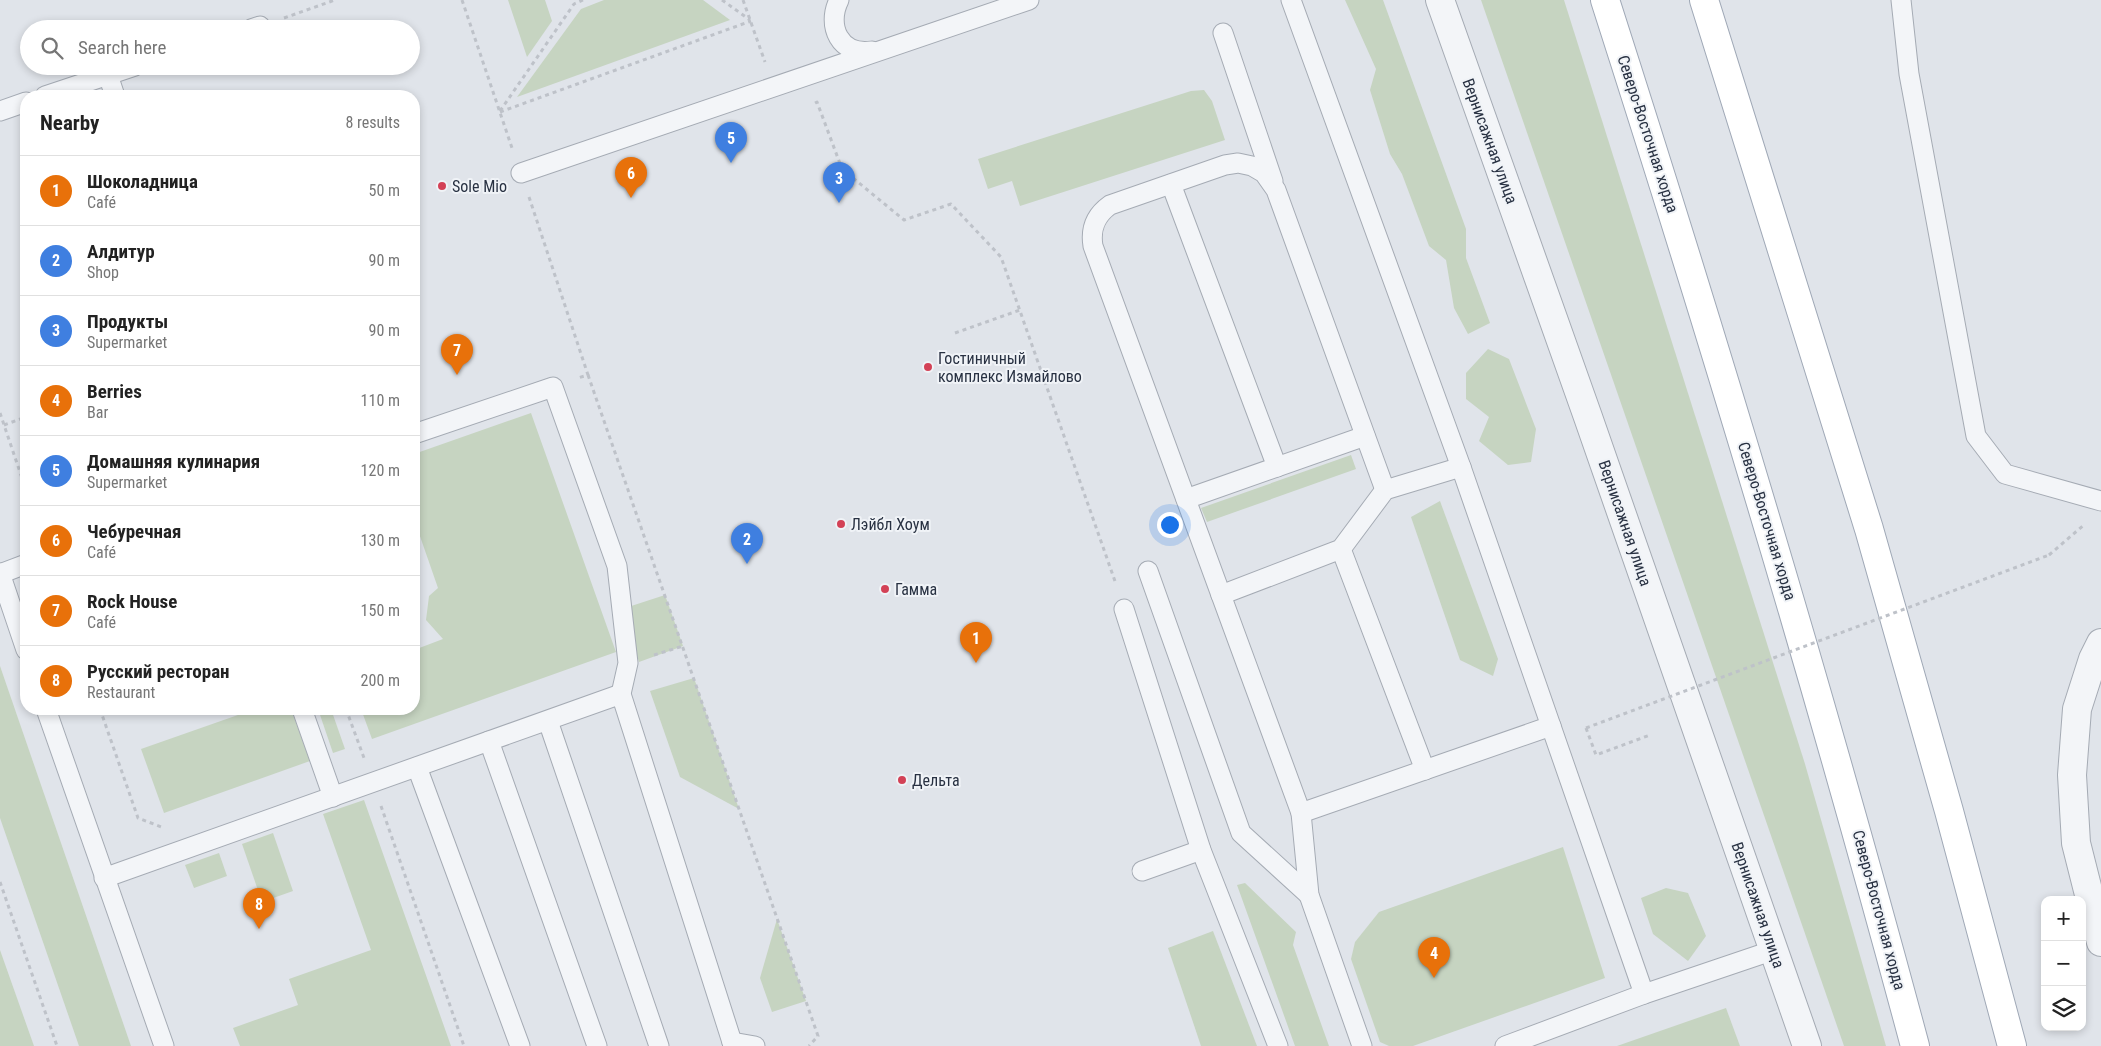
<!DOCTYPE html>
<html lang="en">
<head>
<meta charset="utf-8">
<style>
  :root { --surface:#fff; --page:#f2f2f2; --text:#222; --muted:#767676; --line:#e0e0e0; --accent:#d34156 }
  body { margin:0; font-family:"Roboto Condensed",sans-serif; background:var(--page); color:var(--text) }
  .controls { position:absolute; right:15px; bottom:15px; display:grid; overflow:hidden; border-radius:10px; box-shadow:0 2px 8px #0003 }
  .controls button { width:45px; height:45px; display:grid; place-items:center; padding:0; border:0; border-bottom:1px solid var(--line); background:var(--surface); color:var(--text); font:25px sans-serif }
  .you { position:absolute; left:1169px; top:524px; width:18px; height:18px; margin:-12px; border:4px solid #fff; border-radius:50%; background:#1a73e8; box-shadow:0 0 0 8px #1a73e833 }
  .badge { display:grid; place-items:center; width:32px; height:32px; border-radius:50%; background:var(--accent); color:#fff; font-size:16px; font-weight:700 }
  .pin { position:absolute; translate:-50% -41px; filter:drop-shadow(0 1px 2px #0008) }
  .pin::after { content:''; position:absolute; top:26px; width:18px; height:15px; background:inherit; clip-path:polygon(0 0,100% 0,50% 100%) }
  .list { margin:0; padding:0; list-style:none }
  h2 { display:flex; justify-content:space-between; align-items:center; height:65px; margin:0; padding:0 20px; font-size:21px }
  h2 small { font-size:16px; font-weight:400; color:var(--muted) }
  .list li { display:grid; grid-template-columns:32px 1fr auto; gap:15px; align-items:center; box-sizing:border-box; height:70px; padding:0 20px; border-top:1px solid var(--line) }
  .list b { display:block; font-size:19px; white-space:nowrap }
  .list p { margin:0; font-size:16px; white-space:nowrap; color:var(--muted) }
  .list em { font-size:16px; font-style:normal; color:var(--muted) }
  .icon { flex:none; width:28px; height:28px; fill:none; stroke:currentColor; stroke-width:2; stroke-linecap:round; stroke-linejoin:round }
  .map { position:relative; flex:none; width:2101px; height:1046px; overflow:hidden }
  .search { position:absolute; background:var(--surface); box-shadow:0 2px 8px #0003; left:20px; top:20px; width:400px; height:55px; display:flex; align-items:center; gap:12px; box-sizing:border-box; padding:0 18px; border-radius:28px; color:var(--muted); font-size:19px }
  .panel { position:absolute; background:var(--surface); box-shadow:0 2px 8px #0003; left:20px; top:90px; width:400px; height:625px; border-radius:20px }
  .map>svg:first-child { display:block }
  .green { fill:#c6d4c1 }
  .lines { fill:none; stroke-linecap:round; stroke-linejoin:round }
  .service-casing { stroke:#a5abb4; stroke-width:21 }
  .tertiary-casing { stroke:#a5abb4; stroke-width:30 }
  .primary-casing { stroke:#9fa8b6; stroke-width:30 }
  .path { stroke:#bec2c9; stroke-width:3; stroke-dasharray:4 4; stroke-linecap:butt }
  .service { stroke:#f3f5f8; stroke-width:19 }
  .tertiary { stroke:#f3f5f8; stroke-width:28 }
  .primary { stroke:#fff; stroke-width:28 }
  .path-bridge { stroke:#bec2c9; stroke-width:3; stroke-dasharray:4 4; stroke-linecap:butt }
  .poi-dot { fill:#d34156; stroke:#f0f3f7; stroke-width:2 }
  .labels { text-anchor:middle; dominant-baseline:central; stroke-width:4; stroke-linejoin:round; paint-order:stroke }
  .street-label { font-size:16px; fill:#283142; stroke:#f0f3f7 }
  .poi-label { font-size:16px; fill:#283142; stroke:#f0f3f7; text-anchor:start }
</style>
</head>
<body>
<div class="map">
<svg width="2101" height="1046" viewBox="0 0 2101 1046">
  <rect width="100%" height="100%" fill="#e0e4ea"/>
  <g class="green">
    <polygon points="508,0 545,0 552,21 527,57"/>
    <polygon points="604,0 703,0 730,20 517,97 581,9"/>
    <polygon points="1345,0 1383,0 1466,229 1466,258 1490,323 1468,334 1454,308 1446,260 1429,246 1402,174 1390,154 1370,90 1376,69"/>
    <polygon points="1481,0 1564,0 1805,764 1886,1046 1844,1046"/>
    <polygon points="1204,90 1212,101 1225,140 1020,206 1012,181 988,189 978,159 1191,91"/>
    <polygon points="1488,349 1509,359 1536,429 1531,462 1508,465 1479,441 1489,417 1466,399 1466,373"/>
    <polygon points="531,413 616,652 372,739 361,709 414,709 414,650 443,639 426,620 429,596 438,588 414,519 414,454"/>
    <polygon points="1351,455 1356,469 1207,522 1201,508"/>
    <polygon points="1440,501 1498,659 1493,676 1460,660 1411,517"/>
    <polygon points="665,595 683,646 639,662 622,609"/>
    <polygon points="0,666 131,1046 79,1046 0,818"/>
    <polygon points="694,678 739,809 680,777 650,691"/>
    <polygon points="255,709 291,709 310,761 164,813 141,749"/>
    <polygon points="318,709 331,709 345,749 333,753"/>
    <polygon points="364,800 451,1046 240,1046 233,1028 298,1005 289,979 371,950 323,814"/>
    <polygon points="273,833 293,891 262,902 242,844"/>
    <polygon points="1563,847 1605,978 1413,1046 1389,1046 1380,1042 1351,959 1355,942 1379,912"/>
    <polygon points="219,853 227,876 194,888 185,865"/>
    <polygon points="1245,883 1296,932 1293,945 1329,1046 1295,1046 1237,885"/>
    <polygon points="1666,888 1688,893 1706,936 1688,961 1653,934 1641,898"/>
    <polygon points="777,919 806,1001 772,1012 760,978"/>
    <polygon points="1213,931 1257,1046 1201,1046 1168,948"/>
    <polygon points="0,950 34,1046 0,1046"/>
    <polygon points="1726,1008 1740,1046 1617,1046"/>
  </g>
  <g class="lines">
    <g class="service-casing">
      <g id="service">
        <path d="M839,0c-13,26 1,56 33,51"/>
        <polyline points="1291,0 1461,467 1644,994"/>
        <polyline points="1901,0 1909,74 1976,436 2005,474 2101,501"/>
        <polyline points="251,29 260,26"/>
        <polyline points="1223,33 1273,181"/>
        <polyline points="108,75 115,96"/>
        <polyline points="45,96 135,66"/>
        <polyline points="0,111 26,102"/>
        <polyline points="521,173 1029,0"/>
        <polyline points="1171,184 1277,467"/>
        <polyline points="414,434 553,387 617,566 628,663 621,694 732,1042"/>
        <path d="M1385,490l-109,-300 -12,-17 -12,-7 -14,-3 -13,2 -115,40c-14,10 -20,23 -17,41l208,567 250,-87"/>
        <polyline points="1186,499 1365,436"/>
        <polyline points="1341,549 1425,770"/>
        <polyline points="1148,571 1241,833 1309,895"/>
        <polyline points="0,573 26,650"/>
        <polyline points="0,574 26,564"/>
        <polyline points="1221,595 1341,549 1385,490 1461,467"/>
        <polyline points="1124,609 1201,850 1278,1046"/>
        <polyline points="46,709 164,1046"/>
        <polyline points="302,709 333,797"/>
        <polyline points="548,721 659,1046"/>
        <polyline points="489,741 597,1046"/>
        <polyline points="417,767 520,1046"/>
        <polyline points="1301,813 1309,895 1362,1046"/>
        <polyline points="1142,871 1201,850"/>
        <polyline points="104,878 621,694"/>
        <polyline points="732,1042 755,1046"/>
        <polyline points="1505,1046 1644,994 1774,950"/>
      </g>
    </g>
    <g class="tertiary-casing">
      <g id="tertiary">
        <polyline points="1440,0 1588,417 1807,1046"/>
        <polyline points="2101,643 2093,659 2077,709 2072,775 2076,843 2101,942"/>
      </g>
    </g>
    <g class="primary-casing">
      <g id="primary">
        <path d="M1605,0c111,346 216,695 310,1046"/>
        <polyline points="1704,0 1869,529 1949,811 2012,1046"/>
      </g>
    </g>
    <g class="path">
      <polyline points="462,0 512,148"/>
      <polyline points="722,0 750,20"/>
      <polyline points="743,0 765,62"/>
      <polyline points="284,18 335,0"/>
      <polyline points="815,103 817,102 842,169 904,220 951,204 1001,257 1116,584"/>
      <polyline points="500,111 574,4 583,0"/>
      <polyline points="500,112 751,21"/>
      <polyline points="529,197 588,375 578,378"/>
      <polyline points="955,333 1020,310"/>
      <polyline points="588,375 818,1036 809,1046"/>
      <polyline points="0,413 26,490"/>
      <polyline points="4,425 26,417"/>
      <polyline points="2049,555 2085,524"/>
      <polyline points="654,655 683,646"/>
      <polyline points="100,709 138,818 164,828"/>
      <polyline points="346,709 364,758"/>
      <polyline points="1586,728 1596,755 1650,735"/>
      <polyline points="381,806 464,1046"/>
      <polyline points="0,882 57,1046"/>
    </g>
    <use href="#service" class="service"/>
    <use href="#tertiary" class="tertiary"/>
    <use href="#primary" class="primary"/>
    <polyline class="path-bridge" points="1586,728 2049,555"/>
  </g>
  <g class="poi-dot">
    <circle cx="442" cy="186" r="5"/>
    <circle cx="928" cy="367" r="5"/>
    <circle cx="841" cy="524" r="5"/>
    <circle cx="885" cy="589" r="5"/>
    <circle cx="902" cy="780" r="5"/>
  </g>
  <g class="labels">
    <g class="street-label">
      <text transform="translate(1648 134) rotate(72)">Северо-Восточная хорда</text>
      <text transform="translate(1490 141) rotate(70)">Вернисажная улица</text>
      <text transform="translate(1767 521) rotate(73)">Северо-Восточная хорда</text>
      <text transform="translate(1625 523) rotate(71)">Вернисажная улица</text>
      <text transform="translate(1758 905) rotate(71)">Вернисажная улица</text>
      <text transform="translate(1879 910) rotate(75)">Северо-Восточная хорда</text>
    </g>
    <g class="poi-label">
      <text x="452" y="186">Sole Mio</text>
      <text x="938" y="358">Гостиничный<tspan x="938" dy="18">комплекс Измайлово</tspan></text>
      <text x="851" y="524">Лэйбл Хоум</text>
      <text x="895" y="589">Гамма</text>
      <text x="912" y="780">Дельта</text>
    </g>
  </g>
</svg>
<div class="controls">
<button>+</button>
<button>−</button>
<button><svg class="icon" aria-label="layers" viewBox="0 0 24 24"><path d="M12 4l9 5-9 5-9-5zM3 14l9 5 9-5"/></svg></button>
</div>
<div class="you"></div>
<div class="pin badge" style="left:976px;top:663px;background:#e8710a">1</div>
<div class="pin badge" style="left:747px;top:564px;background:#3f7fe0">2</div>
<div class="pin badge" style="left:839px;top:203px;background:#3f7fe0">3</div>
<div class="pin badge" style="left:1434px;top:978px;background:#e8710a">4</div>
<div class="pin badge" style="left:731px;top:163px;background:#3f7fe0">5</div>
<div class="pin badge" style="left:631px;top:198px;background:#e8710a">6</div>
<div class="pin badge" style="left:457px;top:375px;background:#e8710a">7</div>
<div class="pin badge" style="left:259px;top:929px;background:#e8710a">8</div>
<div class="search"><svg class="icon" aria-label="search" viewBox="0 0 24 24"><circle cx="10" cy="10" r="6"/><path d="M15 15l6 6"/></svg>Search here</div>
<section class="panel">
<h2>Nearby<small>8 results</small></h2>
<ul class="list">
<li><span class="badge" style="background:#e8710a">1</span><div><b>Шоколадница</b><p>Café</p></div><em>50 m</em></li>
<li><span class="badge" style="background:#3f7fe0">2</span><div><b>Алдитур</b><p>Shop</p></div><em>90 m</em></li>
<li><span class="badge" style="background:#3f7fe0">3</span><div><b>Продукты</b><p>Supermarket</p></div><em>90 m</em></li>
<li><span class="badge" style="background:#e8710a">4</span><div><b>Berries</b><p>Bar</p></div><em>110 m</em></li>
<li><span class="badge" style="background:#3f7fe0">5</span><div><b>Домашняя кулинария</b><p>Supermarket</p></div><em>120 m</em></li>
<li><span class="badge" style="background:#e8710a">6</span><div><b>Чебуречная</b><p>Café</p></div><em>130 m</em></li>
<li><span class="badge" style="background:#e8710a">7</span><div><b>Rock House</b><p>Café</p></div><em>150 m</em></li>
<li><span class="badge" style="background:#e8710a">8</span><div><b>Русский ресторан</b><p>Restaurant</p></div><em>200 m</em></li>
</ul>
</section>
</div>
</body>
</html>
